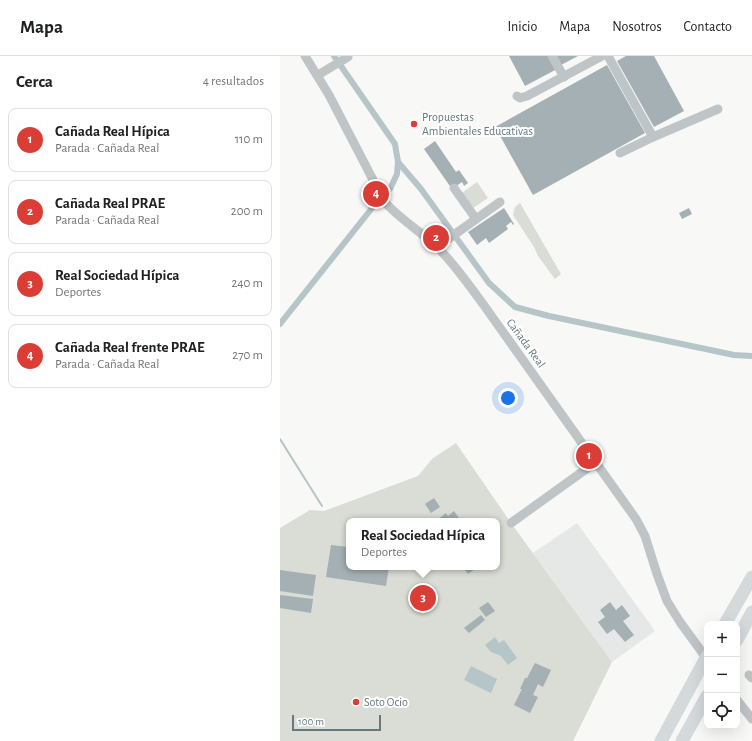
<!DOCTYPE html>
<html lang="es">
<head>
<meta charset="utf-8">
<style>
  :root { --surface:#fff; --page:#f6f6f6; --text:#202124; --muted:#757577; --line:#e0e0e0; --accent:#da3d35 }
  body { margin:0; font-family:"Alegreya Sans",sans-serif; background:var(--page); color:var(--text) }
  .controls { position:absolute; right:12px; bottom:12px; display:grid; overflow:hidden; border-radius:8px; box-shadow:0 4px 16px #0002 }
  .controls button { width:36px; height:36px; display:grid; place-items:center; padding:0; border:0; border-bottom:1px solid var(--line); background:var(--surface); color:var(--text); font:20px sans-serif }
  .scale { position:absolute; left:12px; bottom:10px; width:89px; box-sizing:border-box; padding-left:4px; border:2px solid #65797f; border-top:0; font-size:11px; line-height:14px; white-space:nowrap; color:#65797f; -webkit-text-stroke:3px #fff; paint-order:stroke }
  .you { position:absolute; left:228px; top:342px; width:14px; height:14px; margin:-10px; border:3px solid #fff; border-radius:50%; background:#1a73e8; box-shadow:0 0 0 6px #1a73e833 }
  .badge { display:grid; place-items:center; width:26px; height:26px; border-radius:50%; background:var(--accent); color:#fff; font-size:13px; font-weight:700 }
  .pin { position:absolute; translate:-50% -50%; border:2px solid #fff; box-shadow:0 1px 4px #0006 }
  .popup { position:absolute; left:66px; top:462px; width:154px; height:52px; box-sizing:border-box; display:grid; place-content:center; border-radius:8px; background:var(--surface); filter:drop-shadow(0 1px 3px #0005); font-size:13px; white-space:nowrap; color:var(--muted) }
  .popup b { font-size:15px; color:var(--text) }
  .popup::after { content:''; position:absolute; left:50%; top:100%; margin-left:-8px; border:8px solid transparent; border-top-color:var(--surface) }
  .list { margin:0; padding:0; list-style:none }
  h2 { display:flex; justify-content:space-between; align-items:center; height:52px; margin:0; padding:0 16px; font-size:17px }
  h2 small { font-size:13px; font-weight:400; color:var(--muted) }
  .list li { display:grid; grid-template-columns:26px 1fr auto; gap:12px; align-items:center; box-sizing:border-box; height:64px; margin:0 8px 8px; padding:0 8px; border:1px solid var(--line); border-radius:8px }
  .list b { display:block; font-size:15px; white-space:nowrap }
  .list p { margin:0; font-size:13px; white-space:nowrap; color:var(--muted) }
  .list em { font-size:13px; font-style:normal; color:var(--muted) }
  .icon { flex:none; width:22px; height:22px; fill:none; stroke:currentColor; stroke-width:2; stroke-linecap:round; stroke-linejoin:round }
  .map { position:relative; flex:none; width:472px; height:685px; overflow:hidden }
  header { display:flex; align-items:center; gap:24px; box-sizing:border-box; height:56px; padding:0 20px; background:var(--surface); border-bottom:1px solid var(--line) }
  header strong { font-size:19px }
  nav { display:flex; gap:22px; margin-inline-start:auto; font-size:14px }
  main { display:flex }
  aside { flex:1; background:var(--surface) }
  .map>svg:first-child { display:block }
  .built { fill:#e6e8e7 }
  .green { fill:#d9ddd5; fill-rule:evenodd }
  .water { fill:#b6c5c7 }
  .lines { fill:none; stroke-linecap:round; stroke-linejoin:round }
  .stream { stroke:#b6c5c7; stroke-width:2 }
  .canal { stroke:#b6c5c7; stroke-width:6 }
  .building { fill:#a4b0b3 }
  .minor { stroke:#bfc5c7; stroke-width:9 }
  .highway { stroke:#d4d9db; stroke-width:13 }
  .poi-dot { fill:#da3d35; stroke:#fff; stroke-width:1.5 }
  .labels { text-anchor:middle; dominant-baseline:central; stroke-width:4; stroke-linejoin:round; paint-order:stroke }
  .poi-label { font-size:12px; fill:#65797f; stroke:#fff; text-anchor:start }
  .street-label { font-size:12px; fill:#65797f; stroke:#fff }
</style>
</head>
<body>
<header>
<strong>Mapa</strong>
<nav><a>Inicio</a><a>Mapa</a><a>Nosotros</a><a>Contacto</a></nav>
</header>
<main>
<aside>
<h2>Cerca<small>4 resultados</small></h2>
<ul class="list">
<li><span class="badge">1</span><div><b>Cañada Real Hípica</b><p>Parada · Cañada Real</p></div><em>110 m</em></li>
<li><span class="badge">2</span><div><b>Cañada Real PRAE</b><p>Parada · Cañada Real</p></div><em>200 m</em></li>
<li><span class="badge">3</span><div><b>Real Sociedad Hípica</b><p>Deportes</p></div><em>240 m</em></li>
<li><span class="badge">4</span><div><b>Cañada Real frente PRAE</b><p>Parada · Cañada Real</p></div><em>270 m</em></li>
</ul>
</aside>
<div class="map">
<svg width="472" height="685" viewBox="0 0 472 685">
  <rect width="100%" height="100%" fill="#f8f8f6"/>
  <polygon class="built" points="297,467 375,575 332,606 253,497"/>
  <g class="green">
    <polygon points="197,126 208,142 193,152 182,137"/>
    <polygon points="240,147 281,218 275,223 258,200 254,191 233,159 235,151"/>
    <path d="M176,387l55,80 101,139 -39,79h-293v-213l30,-18 14,1 94,-35 14,-17zM69,465h148v46h-148z"/>
  </g>
  <g class="water">
    <polygon points="215,581 219,587 224,584 237,602 228,609 221,600 211,596 205,589"/>
    <polygon points="191,610 217,623 211,637 184,624"/>
  </g>
  <g class="lines">
    <polyline class="stream" points="0,383 42,450"/>
    <g class="canal">
      <polyline points="54,0 115,88 118,106 117,118 110,133 107,136"/>
      <polyline points="118,106 141,133 209,227 235,251 269,260 454,299 472,300"/>
      <polyline points="0,268 96,147"/>
    </g>
  </g>
  <g class="building">
    <polygon points="229,0 270,0 277,13 245,30"/>
    <polygon points="276,0 298,0 281,9"/>
    <polygon points="346,0 374,0 404,55 374,71 337,5"/>
    <polygon points="327,9 365,77 253,139 215,71"/>
    <polygon points="155,85 176,116 179,114 188,127 184,130 182,126 172,133 144,93"/>
    <polygon points="224,152 234,168 233,169 231,166 226,170 228,173 209,187 206,182 197,189 188,176"/>
    <polygon points="409,152 412,158 402,163 399,157"/>
    <polygon points="154,442 160,451 151,457 145,448"/>
    <polygon points="174,455 181,465 156,465 166,457 168,460"/>
    <polygon points="51,489 69,491 69,511 109,511 106,530 46,521"/>
    <polygon points="183,511 198,511 188,518"/>
    <polygon points="0,514 36,519 33,540 0,535"/>
    <polygon points="0,539 33,543 31,557 0,552"/>
    <polygon points="208,546 215,555 206,561 199,552"/>
    <polygon points="330,546 336,554 342,549 350,560 343,565 354,579 345,586 334,573 327,578 318,566 325,561 320,554"/>
    <polygon points="201,559 205,564 189,577 184,572"/>
    <polygon points="255,607 271,614 263,631 258,628 253,639 258,641 250,657 234,649 242,633 240,633 245,622 247,622"/>
  </g>
  <g class="lines">
    <g class="minor">
      <path d="M25,0l24,39 55,106c13,16 36,30 52,45 18,17 32,38 47,58l153,215 9,17 12,38 10,27 13,21 27,37"/>
      <polyline points="272,0 284,21"/>
      <polyline points="328,0 373,81"/>
      <polyline points="38,19 68,1"/>
      <polyline points="237,40 240,42 247,40 322,0"/>
      <polyline points="340,97 373,81 438,53"/>
      <polyline points="174,132 196,163"/>
      <polyline points="157,191 220,146"/>
      <polyline points="231,467 316,406"/>
      <polyline points="469,619 472,622"/>
      <polyline points="457,644 472,663"/>
    </g>
    <g class="highway">
      <polyline points="445,568 472,521"/>
      <polyline points="457,584 472,556"/>
      <polyline points="381,685 427,600"/>
      <polyline points="402,685 427,640"/>
    </g>
  </g>
  <g class="poi-dot">
    <circle cx="134" cy="68" r="4"/>
    <circle cx="76" cy="646" r="4"/>
  </g>
  <g class="labels">
    <g class="poi-label">
      <text x="142" y="61">Propuestas<tspan x="142" dy="14">Ambientales Educativas</tspan></text>
      <text x="84" y="646">Soto Ocio</text>
    </g>
    <g class="street-label">
      <text transform="translate(246 287) rotate(54)">Cañada Real</text>
    </g>
  </g>
</svg>
<div class="controls">
<button>+</button>
<button>−</button>
<button><svg class="icon" aria-label="locate" viewBox="0 0 24 24"><circle cx="12" cy="12" r="6"/><path d="M12 2v4M12 18v4M2 12h4M18 12h4"/></svg></button>
</div>
<div class="scale">100 m</div>
<div class="you"></div>
<div class="pin badge" style="left:309px;top:400px">1</div>
<div class="pin badge" style="left:156px;top:182px">2</div>
<div class="pin badge" style="left:143px;top:542px">3</div>
<div class="popup"><b>Real Sociedad Hípica</b>Deportes</div>
<div class="pin badge" style="left:96px;top:138px">4</div>
</div>
</main>
</body>
</html>
